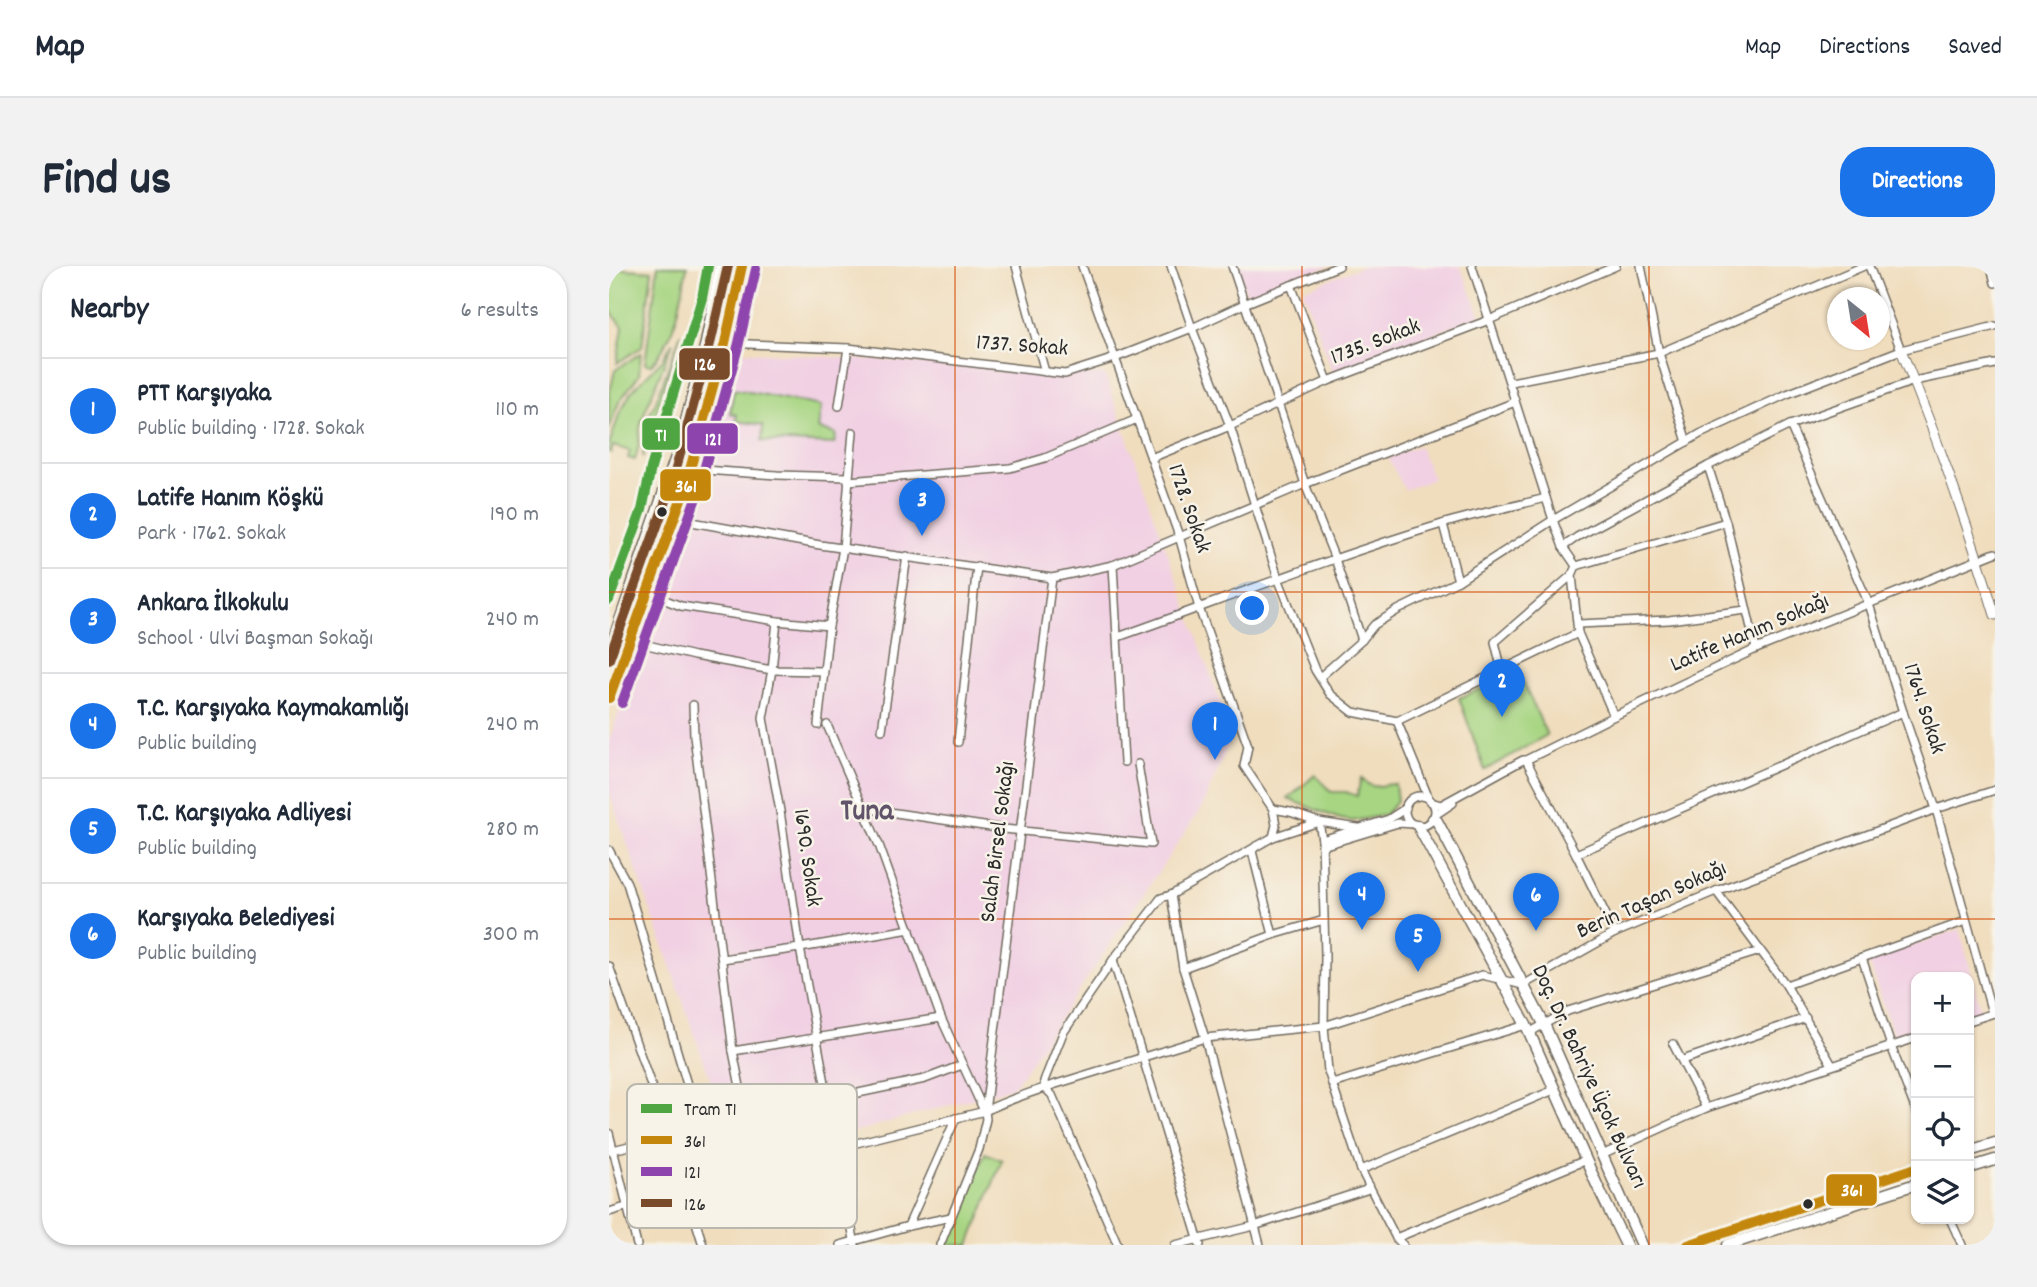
<!DOCTYPE html>
<html lang="en">
<head>
<meta charset="utf-8">
<style>
  :root { --surface:#fff; --page:#f2f2f3; --text:#1f2937; --muted:#747a83; --line:#e0e1e3; --accent:#1a73e8 }
  body { margin:0; font-family:Dekko,sans-serif; background:var(--page); color:var(--text) }
  .controls { position:absolute; right:21px; bottom:21px; display:grid; overflow:hidden; border-radius:14px; box-shadow:0 2px 5px #0004 }
  .controls button { width:63px; height:63px; display:grid; place-items:center; padding:0; border:0; border-bottom:2px solid var(--line); background:var(--surface); color:var(--text); font:35px sans-serif }
  .compass { position:absolute; left:1218px; top:21px; width:63px; height:63px; border-radius:50%; background:var(--surface); box-shadow:0 2px 5px #0004; rotate:150deg }
  .you { position:absolute; left:644px; top:343px; width:24px; height:24px; margin:-18px; border:5px solid #fff; border-radius:50%; background:#1a73e8; box-shadow:0 0 0 10px #1a73e833 }
  .badge { display:grid; place-items:center; width:46px; height:46px; border-radius:50%; background:var(--accent); color:#fff; font-size:23px; font-weight:700 }
  .pin { position:absolute; translate:-50% -58px; filter:drop-shadow(0 2px 4px #0008) }
  .pin::after { content:''; position:absolute; top:37px; width:24px; height:21px; background:inherit; clip-path:polygon(0 0,100% 0,50% 100%) }
  .list { margin:0; padding:0; list-style:none }
  h2 { display:flex; justify-content:space-between; align-items:center; height:91px; margin:0; padding:0 28px; font-size:30px }
  h2 small { font-size:23px; font-weight:400; color:var(--muted) }
  .list li { display:grid; grid-template-columns:46px 1fr auto; gap:21px; align-items:center; box-sizing:border-box; height:105px; padding:0 28px; border-top:2px solid var(--line) }
  .list b { display:block; font-size:26px; white-space:nowrap }
  .list p { margin:0; font-size:23px; white-space:nowrap; color:var(--muted) }
  .list em { font-size:23px; font-style:normal; color:var(--muted) }
  .icon { flex:none; width:38px; height:38px; fill:none; stroke:currentColor; stroke-width:2; stroke-linecap:round; stroke-linejoin:round }
  .map { position:relative; flex:none; width:1386px; height:979px; overflow:hidden; border-radius:28px }
  header { display:flex; align-items:center; gap:42px; box-sizing:border-box; height:98px; padding:0 35px; background:var(--surface); border-bottom:2px solid var(--line) }
  header strong { font-size:33px }
  nav { display:flex; gap:38px; margin-inline-start:auto; font-size:24px }
  .intro { display:flex; align-items:center; justify-content:space-between; box-sizing:border-box; height:168px; padding:0 42px }
  h1 { margin:0; font-size:49px }
  .button { padding:18px 32px; border-radius:28px; background:var(--accent); color:#fff; font-size:24px; font-weight:700 }
  main { display:flex; gap:42px; padding:0 42px }
  aside { flex:1; background:var(--surface); border-radius:28px; box-shadow:0 2px 5px #0004 }
  .map>svg:first-child { display:block }
  .built { fill:#f1d0e3 }
  .green { fill:#a7d582; stroke:#698056; stroke-width:2 }
  .lines { fill:none; stroke-linecap:round; stroke-linejoin:round }
  .minor-casing { stroke:#70695e; stroke-width:10 }
  .tertiary-casing { stroke:#70695e; stroke-width:11 }
  .secondary-casing { stroke:#70695e; stroke-width:13 }
  .primary-casing { stroke:#70695e; stroke-width:15 }
  .minor { stroke:#fff; stroke-width:7 }
  .tertiary { stroke:#fff; stroke-width:9 }
  .secondary { stroke:#fff; stroke-width:10 }
  .primary { stroke:#fff; stroke-width:12 }
  .bus-1-casing { stroke:#f7f3e8; stroke-width:16 }
  .bus-2-casing { stroke:#f7f3e8; stroke-width:16 }
  .bus-3-casing { stroke:#f7f3e8; stroke-width:16 }
  .bus-1 { stroke:#c4870b; stroke-width:10 }
  .bus-2 { stroke:#8e44ad; stroke-width:10 }
  .bus-3 { stroke:#7a4b2a; stroke-width:10 }
  .tram-1-casing { stroke:#f7f3e8; stroke-width:16 }
  .tram-1 { stroke:#4ea542; stroke-width:10 }
  .grid { fill:none; stroke:#d5540f; stroke-width:2; stroke-opacity:0.55 }
  .bus-dot { fill:#2b2b2b; stroke:#f7f3e8; stroke-width:2.5 }
  .labels { text-anchor:middle; dominant-baseline:central; stroke-width:5; stroke-linejoin:round; paint-order:stroke }
  .street-label { font-size:23px; fill:#2b2b2b; stroke:#f7f3e8 }
  .district-label { font-size:30px; font-weight:bold; fill:#60536a; stroke:#f7f3e8 }
  .key { fill:#f7f3e8; stroke:#bab7af; stroke-width:2 }
  .key-label { font-size:19px; fill:#2b2b2b }
  .line-badge { stroke:#f7f3e8; stroke-width:2.5 }
  .badge-label { font-size:19px; text-anchor:middle; font-weight:bold; fill:#fff }
</style>
</head>
<body>
<header>
<strong>Map</strong>
<nav><a>Map</a><a>Directions</a><a>Saved</a></nav>
</header>
<div class="intro"><h1>Find us</h1><a class="button">Directions</a></div>
<main>
<aside>
<h2>Nearby<small>6 results</small></h2>
<ul class="list">
<li><span class="badge">1</span><div><b>PTT Karşıyaka</b><p>Public building · 1728. Sokak</p></div><em>110 m</em></li>
<li><span class="badge">2</span><div><b>Latife Hanım Köşkü</b><p>Park · 1762. Sokak</p></div><em>190 m</em></li>
<li><span class="badge">3</span><div><b>Ankara İlkokulu</b><p>School · Ulvi Başman Sokağı</p></div><em>240 m</em></li>
<li><span class="badge">4</span><div><b>T.C. Karşıyaka Kaymakamlığı</b><p>Public building</p></div><em>240 m</em></li>
<li><span class="badge">5</span><div><b>T.C. Karşıyaka Adliyesi</b><p>Public building</p></div><em>280 m</em></li>
<li><span class="badge">6</span><div><b>Karşıyaka Belediyesi</b><p>Public building</p></div><em>300 m</em></li>
</ul>
</aside>
<div class="map">
<svg width="1386" height="979" viewBox="0 0 1386 979">
  <rect width="100%" height="100%" fill="#f7f3e8"/>
  <filter id="ink" filterUnits="userSpaceOnUse"><feTurbulence type="fractalNoise" baseFrequency=".0143" numOctaves="2"/><feDisplacementMap in="SourceGraphic" scale="14" xChannelSelector="R" yChannelSelector="G"/><feConvolveMatrix kernelMatrix="1 2 1 2 8 2 1 2 1" color-interpolation-filters="sRGB"/></filter>
  <filter id="wash" filterUnits="userSpaceOnUse"><feTurbulence type="fractalNoise" baseFrequency=".00686" numOctaves="4" result="noise"/><feDisplacementMap in="SourceGraphic" scale="28" xChannelSelector="R" yChannelSelector="G"/><feGaussianBlur stdDeviation="1.57" result="paint"/><feColorMatrix in="noise" values="0 0 0 0 0 0 0 0 0 0 0 0 0 0 0 0 0 1.4 0 .05"/><feComposite in="paint" operator="in"/></filter>
  <g filter="url(#wash)">
    <rect width="100%" height="100%" fill="#f0ddbd"/>
    <g class="built">
      <polygon points="628,0 720,0 639,33"/>
      <polygon points="754,0 851,0 872,50 724,106 694,24"/>
      <polygon points="125,85 496,109 623,470 593,541 405,821 131,898 0,526 0,475 41,354"/>
      <polygon points="810,180 824,213 796,224 779,192"/>
      <polygon points="1351,663 1372,746 1360,750 1360,711 1307,711 1307,767 1286,773 1259,695"/>
    </g>
    <g class="green">
      <path d="M49,0h29c-6,35 -11,72 -36,99l-6,-1z"/>
      <polygon points="0,2 43,5 33,81 8,97 14,61 0,43"/>
      <polygon points="72,67 34,191 37,156 47,135"/>
      <polygon points="64,76 35,148 31,162 30,179 26,194 19,192 21,185 4,180 2,187 0,186 1,176 11,146 22,126 54,93"/>
      <polygon points="32,87 30,109 10,136 0,163 0,130 6,104"/>
      <polygon points="125,123 212,140 209,163 227,168 225,178 153,175 154,159 127,155 128,149 121,147"/>
      <polygon points="910,407 938,469 876,504 850,432"/>
      <path d="M706,509l16,17h15l11,4 4,-18c12,14 19,6 34,6l2,17 -12,14 -32,6 -13,-2 -52,-20z"/>
      <polygon points="376,887 393,894 360,979 336,979"/>
    </g>
  </g>
  <g filter="url(#ink)">
    <g class="lines">
      <g class="minor-casing">
        <g id="minor">
          <polyline points="407,0 436,106"/>
          <polyline points="473,0 570,270 590,342 639,480 635,500 664,543 667,559 664,571"/>
          <polyline points="562,0 583,62 621,160 669,312 706,404 721,428 744,446 788,455 969,367"/>
          <polyline points="623,0 696,218 726,293 753,374"/>
          <polyline points="863,0 944,254 954,281 967,300 963,309 969,367 1005,450"/>
          <polyline points="1032,0 1050,87 1078,176"/>
          <polyline points="1260,0 1292,84"/>
          <polyline points="1382,0 1386,17"/>
          <polyline points="682,19 719,115"/>
          <polyline points="116,77 239,82 456,108 506,92 583,62 635,38 730,0"/>
          <polyline points="902,116 1050,87 1255,0"/>
          <polyline points="230,140 239,82"/>
          <polyline points="1181,159 1260,338 1294,446 1327,543 1383,747"/>
          <polyline points="542,192 621,160 719,115 880,54 1007,0"/>
          <polyline points="1099,200 1117,256 1147,383"/>
          <polyline points="81,203 168,209 239,211"/>
          <polyline points="239,215 401,202 436,192 528,153"/>
          <polyline points="66,253 211,279 443,312 504,299 696,218 906,136"/>
          <polyline points="954,281 968,271 1099,200 1181,159 1305,115 1386,98"/>
          <polyline points="504,299 515,496"/>
          <polyline points="967,300 1117,256"/>
          <polyline points="849,315 944,254 1091,168 1178,128 1292,84 1386,60"/>
          <polyline points="38,327 72,340 168,355 220,360"/>
          <polyline points="168,355 163,404 154,452 171,545 191,682 246,979"/>
          <polyline points="969,358 1060,354 1137,344"/>
          <path d="M509,371c107,-38 214,-80 324,-113 34,-10 69,-17 104,-26"/>
          <polyline points="22,375 85,390 163,404 214,405"/>
          <polyline points="893,405 886,376 963,309"/>
          <polyline points="711,411 753,374 765,359 789,344 849,315 834,258"/>
          <polyline points="84,439 85,470 124,785 147,902"/>
          <polyline points="788,455 820,533"/>
          <polyline points="209,459 220,360 234,282 244,166"/>
          <polyline points="218,459 270,579 332,752 375,845"/>
          <polyline points="273,464 298,290"/>
          <polyline points="349,476 368,300"/>
          <polyline points="917,494 967,588 1006,667"/>
          <circle cx="811" cy="545" r="15"/>
          <polyline points="822,536 832,539 914,494 917,494 1005,450 1147,383 1386,287"/>
          <polyline points="253,542 395,563 542,578 529,498"/>
          <polyline points="664,543 681,546 710,556 749,562"/>
          <polyline points="826,549 844,537"/>
          <polyline points="710,556 713,574 716,689 715,760 719,805 752,904 787,972 794,979"/>
          <polyline points="713,574 780,553 797,542"/>
          <polyline points="647,580 643,585 664,669"/>
          <polyline points="713,580 789,557 805,558"/>
          <polyline points="0,584 18,617 91,862"/>
          <polyline points="967,588 1294,446"/>
          <polyline points="1107,625 1177,719 1223,799"/>
          <polyline points="562,629 574,702 596,772 651,979"/>
          <polyline points="1253,692 1282,780 1307,845"/>
          <polyline points="113,693 191,682 301,663"/>
          <polyline points="504,694 591,979"/>
          <polyline points="0,700 60,870 94,979"/>
          <polyline points="574,702 664,669 715,654"/>
          <polyline points="1177,719 1357,655"/>
          <polyline points="1360,755 1385,747"/>
          <polyline points="922,769 925,764 959,745 1151,685"/>
          <polyline points="1064,778 1097,842"/>
          <polyline points="124,785 332,752"/>
          <polyline points="1074,794 1197,752"/>
          <polyline points="723,818 917,759"/>
          <polyline points="436,822 435,815 454,767 504,694 552,632 562,629 664,571 710,556"/>
          <polyline points="436,822 443,829 509,979"/>
          <polyline points="0,867 28,979"/>
          <polyline points="0,885 135,851 316,813 353,799"/>
          <polyline points="993,889 1097,842 1307,772"/>
          <polyline points="752,904 945,824"/>
          <path d="M0,946l147,-44 229,-57c22,-11 45,-18 68,-26l152,-47 119,-12 158,-51 41,10 92,-52 101,-42 220,-82 59,-19"/>
          <polyline points="1341,953 1353,979"/>
          <polyline points="299,960 347,852"/>
          <polyline points="787,972 977,894"/>
          <polyline points="231,979 299,960 342,951"/>
          <polyline points="331,979 370,883 377,853 376,845 443,312"/>
          <polyline points="566,979 645,960 757,924 760,919"/>
        </g>
      </g>
      <g class="tertiary-casing">
        <path id="tertiary" d="M1292,84c36,86 67,176 94,265"/>
      </g>
      <g class="secondary-casing">
        <g id="secondary">
          <polyline points="824,553 828,555 935,758 1033,979"/>
          <polyline points="809,560 917,759 988,919 1017,979"/>
          <polyline points="1360,885 1386,877"/>
          <polyline points="1360,902 1386,894"/>
          <polyline points="1079,979 1307,902"/>
          <polyline points="1119,979 1307,918"/>
        </g>
      </g>
      <g class="primary-casing">
        <g id="primary">
          <polyline points="0,390 71,182 98,77 113,0"/>
          <polyline points="0,432 22,375 75,225 116,77 133,0"/>
        </g>
      </g>
      <use href="#minor" class="minor"/>
      <use href="#tertiary" class="tertiary"/>
      <use href="#secondary" class="secondary"/>
      <use href="#primary" class="primary"/>
      <g class="bus-1-casing">
        <g id="bus-1">
          <polyline points="0,432 75,225 116,77 133,0"/>
          <polyline points="1079,979 1307,902"/>
        </g>
      </g>
      <g class="bus-2-casing">
        <polyline id="bus-2" points="13,437 88,229 129,81 147,3"/>
      </g>
      <g class="bus-3-casing">
        <polyline id="bus-3" points="0,393 62,221 102,74 119,0"/>
      </g>
      <use href="#bus-1" class="bus-1"/>
      <use href="#bus-2" class="bus-2"/>
      <use href="#bus-3" class="bus-3"/>
      <g class="tram-1-casing">
        <polyline id="tram-1" points="0,334 33,244 42,202 93,32 99,0"/>
      </g>
      <use href="#tram-1" class="tram-1"/>
    </g>
  </g>
  <path class="grid" d="M346,0v979M693,0v979M1040,0v979M0,326h1386M0,653h1386"/>
  <g class="bus-dot">
    <circle cx="53" cy="246" r="6"/>
    <circle cx="1199" cy="938" r="6"/>
  </g>
  <g class="labels">
    <g class="street-label">
      <text transform="translate(767 77) rotate(-21)">1735. Sokak</text>
      <text transform="translate(413 81) rotate(4)">1737. Sokak</text>
      <text transform="translate(579 243) rotate(71)">1728. Sokak</text>
      <text transform="translate(1141 368) rotate(-23)">Latife Hanım Sokağı</text>
      <text transform="translate(1314 443) rotate(72)">1764. Sokak</text>
      <text transform="translate(390 576) rotate(-83)">Salah Birsel Sokağı</text>
      <text transform="translate(197 592) rotate(82)">1690. Sokak</text>
      <text transform="translate(1043 635) rotate(-24)">Berin Taşan Sokağı</text>
      <text transform="translate(979 811) rotate(65)">Doç. Dr. Bahriye Üçok Bulvarı</text>
    </g>
    <g class="district-label">
      <text x="258" y="547">Tuna</text>
    </g>
  </g>
  <rect x="18" y="818" width="230" height="144" rx="10" class="key"/>
  <rect x="32" y="838" width="31" height="9" fill="#4ea542"/>
  <rect x="32" y="870" width="31" height="8" fill="#c4870b"/>
  <rect x="32" y="901" width="31" height="9" fill="#8e44ad"/>
  <rect x="32" y="933" width="31" height="8" fill="#7a4b2a"/>
  <g class="key-label">
    <text x="75" y="849">Tram T1</text>
    <text x="75" y="881">361</text>
    <text x="75" y="912">121</text>
    <text x="75" y="944">126</text>
  </g>
  <g class="line-badge">
    <rect x="69" y="81" width="53" height="34" rx="7" fill="#7a4b2a"/>
    <rect x="32" y="151" width="40" height="34" rx="7" fill="#4ea542"/>
    <rect x="77" y="156" width="53" height="33" rx="7" fill="#8e44ad"/>
    <rect x="50" y="202" width="53" height="34" rx="7" fill="#c4870b"/>
    <rect x="1216" y="907" width="53" height="34" rx="7" fill="#c4870b"/>
  </g>
  <g class="badge-label">
    <text x="96" y="104">126</text>
    <text x="52" y="175">T1</text>
    <text x="104" y="179">121</text>
    <text x="77" y="226">361</text>
    <text x="1243" y="930">361</text>
  </g>
</svg>
<div class="controls">
<button>+</button>
<button>−</button>
<button><svg class="icon" aria-label="locate" viewBox="0 0 24 24"><circle cx="12" cy="12" r="6"/><path d="M12 2v4M12 18v4M2 12h4M18 12h4"/></svg></button>
<button><svg class="icon" aria-label="layers" viewBox="0 0 24 24"><path d="M12 4l9 5-9 5-9-5zM3 14l9 5 9-5"/></svg></button>
</div>
<svg class="compass" viewBox="-18 -18 36 36"><path d="M0-13l5 13h-10z" fill="#e53935"/><path d="M0 13l5-13h-10z" fill="#747a83"/></svg>
<div class="you"></div>
<div class="pin badge" style="left:606px;top:494px">1</div>
<div class="pin badge" style="left:893px;top:451px">2</div>
<div class="pin badge" style="left:313px;top:270px">3</div>
<div class="pin badge" style="left:753px;top:664px">4</div>
<div class="pin badge" style="left:809px;top:706px">5</div>
<div class="pin badge" style="left:927px;top:665px">6</div>
</div>
</main>
</body>
</html>
